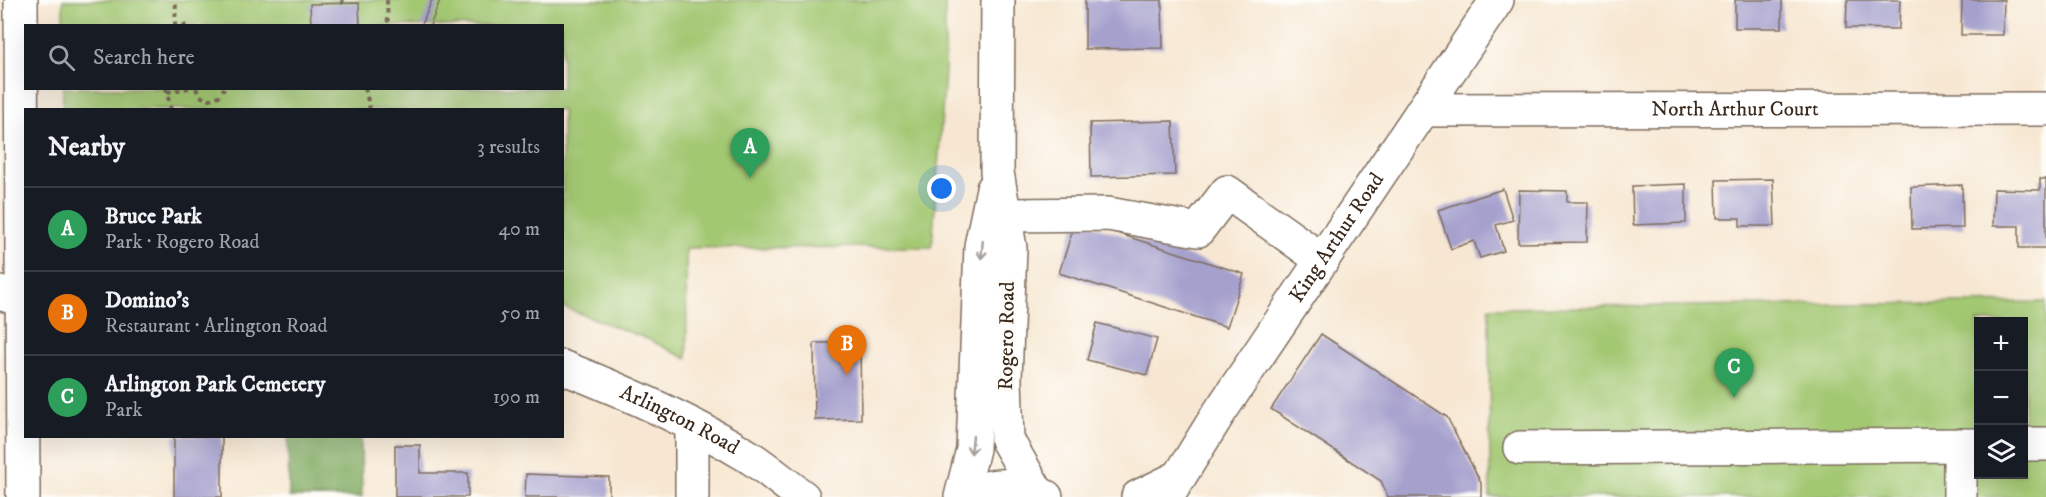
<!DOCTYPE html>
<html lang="en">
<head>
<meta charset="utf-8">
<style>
  :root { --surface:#171b24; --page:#20242c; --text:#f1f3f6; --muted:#9ea1a6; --line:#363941; --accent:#b45309 }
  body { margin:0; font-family:"IM FELL DW Pica",serif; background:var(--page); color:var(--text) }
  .controls { position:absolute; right:18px; bottom:18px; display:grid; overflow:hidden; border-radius:0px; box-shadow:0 6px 24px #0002 }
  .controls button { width:54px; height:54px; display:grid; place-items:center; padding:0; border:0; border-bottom:2px solid var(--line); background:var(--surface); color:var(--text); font:30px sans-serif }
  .you { position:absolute; left:942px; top:189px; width:21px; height:21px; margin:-15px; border:4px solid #fff; border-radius:50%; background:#1a73e8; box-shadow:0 0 0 9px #1a73e833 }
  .badge { display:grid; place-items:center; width:39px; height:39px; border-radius:50%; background:var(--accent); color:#fff; font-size:20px; font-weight:700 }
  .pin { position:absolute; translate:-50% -50px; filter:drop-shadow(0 2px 3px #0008) }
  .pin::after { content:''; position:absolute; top:32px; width:21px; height:18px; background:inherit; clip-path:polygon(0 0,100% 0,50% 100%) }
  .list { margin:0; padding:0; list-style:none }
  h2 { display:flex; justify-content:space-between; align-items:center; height:78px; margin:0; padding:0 24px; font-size:26px }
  h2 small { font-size:20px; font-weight:400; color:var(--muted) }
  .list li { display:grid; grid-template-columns:39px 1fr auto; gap:18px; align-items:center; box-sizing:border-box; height:84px; padding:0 24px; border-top:2px solid var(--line) }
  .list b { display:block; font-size:22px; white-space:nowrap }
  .list p { margin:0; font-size:20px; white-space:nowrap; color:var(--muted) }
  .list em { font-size:20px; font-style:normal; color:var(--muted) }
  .icon { flex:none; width:33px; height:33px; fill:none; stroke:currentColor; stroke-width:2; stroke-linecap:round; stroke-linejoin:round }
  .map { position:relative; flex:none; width:2046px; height:497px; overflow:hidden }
  .search { position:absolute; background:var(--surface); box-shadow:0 6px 24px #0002; left:24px; top:24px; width:540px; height:66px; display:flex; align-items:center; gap:15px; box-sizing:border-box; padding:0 21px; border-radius:0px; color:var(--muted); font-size:22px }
  .panel { position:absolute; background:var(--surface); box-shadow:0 6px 24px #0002; left:24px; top:108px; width:540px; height:330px; border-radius:0px }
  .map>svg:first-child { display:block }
  .green { fill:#a3c872; stroke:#6f7948; stroke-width:1.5; fill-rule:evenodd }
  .forest { fill:#82ac64; stroke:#5e6b41; stroke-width:1.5 }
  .building { fill:#a6a0cd }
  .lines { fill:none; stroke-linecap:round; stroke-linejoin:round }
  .minor-casing { stroke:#7d6c5d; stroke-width:36 }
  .major-casing { stroke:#7d6c5d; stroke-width:36 }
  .path { stroke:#7d6c5d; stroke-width:4; stroke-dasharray:4.5 4.5; stroke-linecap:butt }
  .minor { stroke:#fff; stroke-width:33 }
  .major { stroke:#fff; stroke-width:33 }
  .oneway { stroke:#a79f9a }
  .labels { text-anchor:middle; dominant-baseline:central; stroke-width:6; stroke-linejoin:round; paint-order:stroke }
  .street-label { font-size:21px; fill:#3b2a1e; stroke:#fdfcf7 }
</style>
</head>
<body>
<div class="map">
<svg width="2046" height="497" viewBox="0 0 2046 497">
  <rect width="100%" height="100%" fill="#fdfcf7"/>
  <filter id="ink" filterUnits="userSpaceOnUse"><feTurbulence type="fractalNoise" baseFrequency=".0167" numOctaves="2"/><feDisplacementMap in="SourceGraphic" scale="12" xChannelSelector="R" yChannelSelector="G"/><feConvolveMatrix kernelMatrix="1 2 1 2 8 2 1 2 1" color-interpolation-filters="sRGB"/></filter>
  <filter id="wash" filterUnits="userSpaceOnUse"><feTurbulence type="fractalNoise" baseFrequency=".008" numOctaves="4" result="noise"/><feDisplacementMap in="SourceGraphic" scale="24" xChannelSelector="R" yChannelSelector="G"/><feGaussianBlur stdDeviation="1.35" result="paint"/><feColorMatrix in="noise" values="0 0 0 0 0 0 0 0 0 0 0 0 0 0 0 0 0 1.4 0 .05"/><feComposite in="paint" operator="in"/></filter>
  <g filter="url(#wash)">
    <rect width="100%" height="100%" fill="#f7e7d2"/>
    <g class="green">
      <polygon points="63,0 945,0 945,72 932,247 686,248 687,359 650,340 563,307 562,110 63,109 63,88 562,88 562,26 63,25"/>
      <path d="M2046,302v195h-556l-1,-189zM1978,322h46v152h-46z"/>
    </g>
    <polygon class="forest" points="288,437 361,437 362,497 289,497"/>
    <g id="blocks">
      <g class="building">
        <polygon points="432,0 440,0 430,26 421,26"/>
        <polygon points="1085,0 1162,0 1163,48 1085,49"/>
        <rect x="1735" y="0" width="47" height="28"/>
        <polygon points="1847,0 1900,0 1899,29 1846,28"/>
        <polygon points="1962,0 2004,0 2003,35 1961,35"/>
        <polygon points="359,3 360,26 311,26 310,4"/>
        <polygon points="1173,121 1175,175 1091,177 1090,123"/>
        <polygon points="1773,179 1775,226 1740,226 1740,218 1717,218 1716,180"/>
        <polygon points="2040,179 2046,179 2046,248 2019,248 2019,226 1993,226 1994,189 2040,190"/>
        <polygon points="1686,184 1686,223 1633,225 1632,186"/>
        <polygon points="1962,185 1963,228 1912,229 1911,187"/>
        <polygon points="1503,189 1513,220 1496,225 1504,251 1480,258 1474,241 1451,249 1438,210"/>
        <polygon points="1519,190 1567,191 1567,202 1588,202 1587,242 1518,243"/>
        <polygon points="1076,220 1244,274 1227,327 1059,273"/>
        <polygon points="1097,323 1157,339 1147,375 1087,360"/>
        <polygon points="1321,334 1447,417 1481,483 1481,497 1388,497 1381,481 1271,409"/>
        <polygon points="814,343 860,343 861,419 815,420"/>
        <rect x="174" y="436" width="48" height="61"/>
        <polygon points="395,445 420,445 420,473 468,473 468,497 395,497"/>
        <polygon points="526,474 609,477 609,497 525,497"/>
      </g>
    </g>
  </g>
  <g filter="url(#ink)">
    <use href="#blocks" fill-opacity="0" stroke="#7d6c5d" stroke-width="1.5"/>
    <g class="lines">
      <g class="minor-casing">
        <g id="minor">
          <polyline points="21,0 23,497"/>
          <path id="s1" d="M1423,110l623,-1"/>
          <polyline points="1004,215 1108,214 1198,230 1227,192 1322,260"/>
          <polyline points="2024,444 2046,444"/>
          <polyline points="1520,448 1978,445"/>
          <polyline points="692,497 692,425"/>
          <polyline points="1138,497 1179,477"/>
          <path id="s2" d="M1167,497l50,-81 280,-416"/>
          <polyline points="1960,497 1960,445"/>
        </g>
      </g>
      <g class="major-casing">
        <g id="major">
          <polyline points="998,0 997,172 1010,248 1005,379 1007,440 1037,492"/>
          <polyline points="0,293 26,302"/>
          <path id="s3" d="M562,367c64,25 127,53 186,89 19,12 37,28 55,41"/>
          <polyline points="961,497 973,449 981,246 993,189"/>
          <path d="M966,497c25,-16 55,-14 80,0"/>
        </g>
      </g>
      <g class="path">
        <polyline points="342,0 343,6"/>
        <polyline points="387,0 388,26"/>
        <polyline points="175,26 176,0"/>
        <polyline points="183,26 186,24"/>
        <polyline points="166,88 171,110"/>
        <polyline points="196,88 199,95 207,100 219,96 224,88"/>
        <polyline points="365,88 370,110"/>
        <polyline points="167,92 189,88"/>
      </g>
      <use href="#minor" class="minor"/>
      <use href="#major" class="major"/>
    </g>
    <defs><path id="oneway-shaft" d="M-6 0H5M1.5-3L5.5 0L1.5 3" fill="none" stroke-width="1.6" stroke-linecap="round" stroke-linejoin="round" transform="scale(1.5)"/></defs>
    <g class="oneway">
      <use href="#oneway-shaft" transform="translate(982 250) rotate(95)"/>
      <use href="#oneway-shaft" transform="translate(972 445) rotate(96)"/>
    </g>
  </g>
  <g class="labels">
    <g class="street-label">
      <text stroke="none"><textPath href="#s1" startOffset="312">North Arthur Court</textPath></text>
      <text stroke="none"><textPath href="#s2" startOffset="310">King Arthur Road</textPath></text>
      <text transform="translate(1007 336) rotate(-89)">Rogero Road</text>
      <text stroke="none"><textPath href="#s3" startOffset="129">Arlington Road</textPath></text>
    </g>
  </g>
</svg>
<div class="controls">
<button>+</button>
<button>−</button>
<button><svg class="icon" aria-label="layers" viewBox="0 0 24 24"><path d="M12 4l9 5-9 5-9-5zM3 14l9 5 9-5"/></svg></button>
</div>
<div class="you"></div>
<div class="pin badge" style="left:750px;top:178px;background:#2e9e5b">A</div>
<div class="pin badge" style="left:847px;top:375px;background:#e8710a">B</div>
<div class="pin badge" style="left:1734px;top:398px;background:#2e9e5b">C</div>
<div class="search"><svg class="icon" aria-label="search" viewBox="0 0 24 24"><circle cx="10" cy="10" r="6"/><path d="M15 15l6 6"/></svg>Search here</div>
<section class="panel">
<h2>Nearby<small>3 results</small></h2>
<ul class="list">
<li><span class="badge" style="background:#2e9e5b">A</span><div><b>Bruce Park</b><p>Park · Rogero Road</p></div><em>40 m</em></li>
<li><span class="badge" style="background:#e8710a">B</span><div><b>Domino's</b><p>Restaurant · Arlington Road</p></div><em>50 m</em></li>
<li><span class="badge" style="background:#2e9e5b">C</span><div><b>Arlington Park Cemetery</b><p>Park</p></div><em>190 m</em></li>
</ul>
</section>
</div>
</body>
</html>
